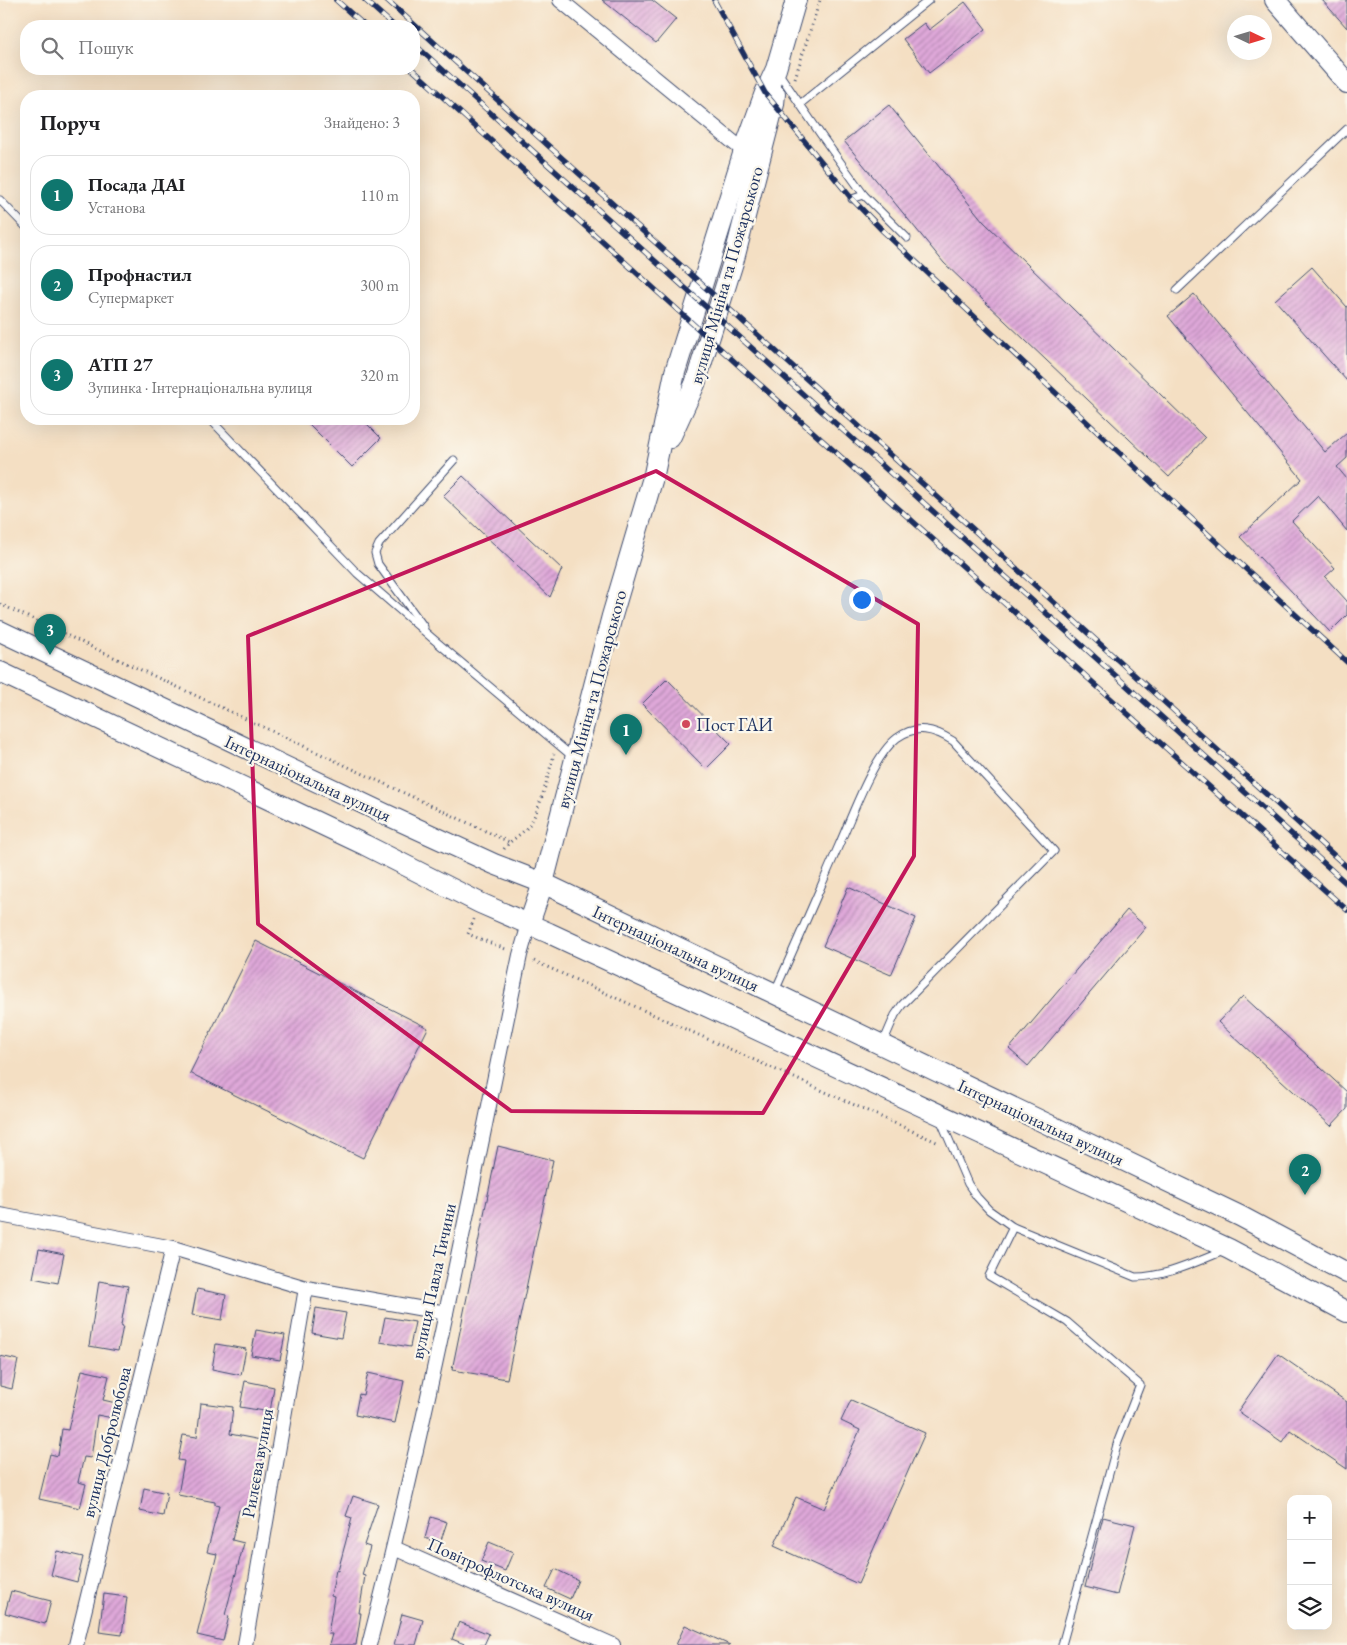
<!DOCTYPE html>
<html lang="uk">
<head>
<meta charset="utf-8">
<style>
  :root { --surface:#fff; --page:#f6f6f6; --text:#202124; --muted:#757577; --line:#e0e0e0; --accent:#0f766e }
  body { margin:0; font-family:"EB Garamond",serif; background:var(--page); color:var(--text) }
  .controls { position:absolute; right:15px; bottom:15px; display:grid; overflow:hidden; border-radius:10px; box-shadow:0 5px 20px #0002 }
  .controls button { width:45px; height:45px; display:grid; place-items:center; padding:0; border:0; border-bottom:1px solid var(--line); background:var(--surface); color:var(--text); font:25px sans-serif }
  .compass { position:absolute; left:1227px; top:15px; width:45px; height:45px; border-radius:50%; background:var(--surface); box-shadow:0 5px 20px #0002; rotate:94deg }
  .you { position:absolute; left:861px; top:599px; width:18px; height:18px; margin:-12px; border:4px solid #fff; border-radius:50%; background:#1a73e8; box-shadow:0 0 0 8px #1a73e833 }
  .badge { display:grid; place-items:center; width:32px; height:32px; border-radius:50%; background:var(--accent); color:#fff; font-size:16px; font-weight:700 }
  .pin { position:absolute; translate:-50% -41px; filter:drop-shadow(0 1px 2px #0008) }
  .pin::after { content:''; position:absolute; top:26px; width:18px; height:15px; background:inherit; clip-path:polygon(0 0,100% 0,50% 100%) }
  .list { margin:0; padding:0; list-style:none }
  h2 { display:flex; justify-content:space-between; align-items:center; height:65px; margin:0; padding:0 20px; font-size:21px }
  h2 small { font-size:16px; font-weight:400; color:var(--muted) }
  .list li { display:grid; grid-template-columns:32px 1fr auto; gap:15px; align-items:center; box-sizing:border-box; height:80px; margin:0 10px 10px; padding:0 10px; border:1px solid var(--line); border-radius:20px }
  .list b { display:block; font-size:19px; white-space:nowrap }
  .list p { margin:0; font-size:16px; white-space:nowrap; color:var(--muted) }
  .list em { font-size:16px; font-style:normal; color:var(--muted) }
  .icon { flex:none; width:28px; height:28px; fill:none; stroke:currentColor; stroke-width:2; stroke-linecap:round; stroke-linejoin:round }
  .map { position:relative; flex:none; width:1347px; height:1645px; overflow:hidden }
  .search { position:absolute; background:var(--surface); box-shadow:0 5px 20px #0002; left:20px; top:20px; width:400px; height:55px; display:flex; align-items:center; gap:12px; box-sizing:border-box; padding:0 18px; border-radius:20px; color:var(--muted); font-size:19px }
  .panel { position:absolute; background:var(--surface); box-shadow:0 5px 20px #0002; left:20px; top:90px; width:400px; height:335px; border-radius:20px }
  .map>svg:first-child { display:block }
  .building { fill:url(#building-hatch) }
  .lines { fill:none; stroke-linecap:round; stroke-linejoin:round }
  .lane-casing { stroke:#3c496d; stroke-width:9 }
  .street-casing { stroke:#3c496d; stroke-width:16 }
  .secondary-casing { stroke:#3c496d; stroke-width:22 }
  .path { stroke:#3c496d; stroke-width:3; stroke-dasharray:1 4; stroke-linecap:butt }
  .lane { stroke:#fff; stroke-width:7 }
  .street { stroke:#fff; stroke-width:14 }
  .secondary { stroke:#fff; stroke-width:20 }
  .rail-casing { stroke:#1b2f5e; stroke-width:5.5 }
  .rail { stroke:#fbf7ec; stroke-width:4; stroke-dasharray:11; stroke-linecap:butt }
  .marked { fill:none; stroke:#c2185b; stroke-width:4; stroke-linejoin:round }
  .poi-dot { fill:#d1495b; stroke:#fbf7ec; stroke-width:2 }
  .labels { text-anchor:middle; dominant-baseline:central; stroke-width:4.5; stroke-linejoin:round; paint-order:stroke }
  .street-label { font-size:18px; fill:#1b2f5e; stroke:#fbf7ec }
  .poi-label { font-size:18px; fill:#1b2f5e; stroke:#fbf7ec; text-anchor:start }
</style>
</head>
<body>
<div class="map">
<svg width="1347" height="1645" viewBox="0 0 1347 1645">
  <defs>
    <pattern id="building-hatch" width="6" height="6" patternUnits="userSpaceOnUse" patternTransform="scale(1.25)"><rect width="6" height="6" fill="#dfa8d9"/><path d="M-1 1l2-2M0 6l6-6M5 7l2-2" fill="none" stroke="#b489b3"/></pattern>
  </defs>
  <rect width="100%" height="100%" fill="#fbf7ec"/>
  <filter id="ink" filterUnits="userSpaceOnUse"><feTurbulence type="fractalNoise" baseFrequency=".02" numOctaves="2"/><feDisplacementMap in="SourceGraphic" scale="10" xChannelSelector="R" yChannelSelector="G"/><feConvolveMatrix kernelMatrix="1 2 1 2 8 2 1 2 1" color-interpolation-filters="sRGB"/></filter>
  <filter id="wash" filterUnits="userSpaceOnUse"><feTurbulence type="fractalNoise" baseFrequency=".0096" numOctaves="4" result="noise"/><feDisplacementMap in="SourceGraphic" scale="20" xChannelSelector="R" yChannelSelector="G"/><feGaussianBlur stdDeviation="1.12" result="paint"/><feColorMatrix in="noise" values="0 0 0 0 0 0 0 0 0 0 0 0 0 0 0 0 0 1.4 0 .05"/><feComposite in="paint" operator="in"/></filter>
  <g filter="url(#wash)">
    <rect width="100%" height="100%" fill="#f4dfc3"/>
    <g id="blocks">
      <g class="building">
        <polygon points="602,0 652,0 676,19 656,43"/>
        <polygon points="1322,0 1347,0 1347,28"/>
        <polygon points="965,2 986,29 929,73 903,39 924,23 929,30"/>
        <polygon points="889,105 983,221 1205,438 1169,477 944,263 844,141"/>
        <polygon points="1312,267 1347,307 1347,381 1275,300"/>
        <polygon points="1194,294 1325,452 1347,433 1347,458 1337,467 1347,479 1347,531 1318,496 1292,521 1335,568 1325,577 1347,601 1347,615 1330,632 1240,537 1302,479 1168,316"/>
        <polygon points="304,419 362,419 381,438 352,467"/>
        <polygon points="463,476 562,569 550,597 443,496"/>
        <polygon points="667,679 731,744 706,769 642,704"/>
        <polygon points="848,887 916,918 891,975 823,946"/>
        <polygon points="1127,910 1146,927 1028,1066 1009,1049"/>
        <polygon points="256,941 428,1028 363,1158 190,1073"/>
        <polygon points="1243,996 1347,1092 1347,1109 1331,1126 1218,1022"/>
        <polygon points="498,1146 553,1160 507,1379 452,1370"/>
        <polygon points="39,1249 64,1254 58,1283 33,1278"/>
        <polygon points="99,1281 128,1286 121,1325 123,1326 118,1351 89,1346"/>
        <polygon points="197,1289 226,1295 222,1320 192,1315"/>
        <polygon points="316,1308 346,1313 341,1338 312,1333"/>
        <polygon points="385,1317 415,1322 410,1347 380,1342"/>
        <polygon points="256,1330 285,1335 280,1360 251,1355"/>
        <polygon points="216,1344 246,1349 241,1375 212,1369"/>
        <polygon points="1278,1354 1347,1402 1347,1469 1290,1430 1282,1442 1238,1411"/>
        <polygon points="0,1356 18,1360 12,1389 0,1386"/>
        <polygon points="82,1370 109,1376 103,1400 116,1403 113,1418 97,1415 91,1458 84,1457 78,1482 86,1484 80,1508 39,1499 50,1454 58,1456 62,1429 68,1430"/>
        <polygon points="368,1373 404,1381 395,1423 355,1415 359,1394 363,1395"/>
        <polygon points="245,1381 274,1387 270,1412 240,1407"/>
        <polygon points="851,1400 925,1433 858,1584 774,1546 796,1497 824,1509 860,1430 841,1421"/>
        <polygon points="201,1403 233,1407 230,1434 266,1441 259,1480 256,1479 249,1512 239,1510 232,1540 244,1543 225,1615 229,1616 223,1641 197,1635 217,1554 207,1552 219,1506 215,1505 215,1502 178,1495 184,1461 178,1460 183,1435 197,1437"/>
        <polygon points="144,1488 167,1493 163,1516 140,1511"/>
        <polygon points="353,1496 378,1504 364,1545 370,1547 362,1575 365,1576 359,1613 361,1613 356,1645 329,1645 332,1634 328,1634 334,1597 331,1596 336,1570 338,1571 352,1518 346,1516"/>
        <polygon points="431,1517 447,1522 440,1543 425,1538"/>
        <polygon points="1103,1517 1135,1525 1117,1595 1085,1587"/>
        <polygon points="489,1542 513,1552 505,1571 481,1561"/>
        <polygon points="57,1551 83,1557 77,1582 51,1575"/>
        <polygon points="555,1569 578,1580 570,1599 546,1588"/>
        <polygon points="11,1591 51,1601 45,1624 5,1613"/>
        <polygon points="104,1594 127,1597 122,1635 99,1632"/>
        <polygon points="402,1614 423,1620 416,1645 394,1645"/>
        <polygon points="459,1622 489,1634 484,1645 467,1645 452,1639"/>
        <polygon points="685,1625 730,1645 676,1645"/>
      </g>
    </g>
  </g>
  <g filter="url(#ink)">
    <use href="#blocks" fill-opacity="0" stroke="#3c496d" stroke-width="1"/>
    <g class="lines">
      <g class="lane-casing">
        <g id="lane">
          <polyline points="778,72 821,135 864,195 907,238"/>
          <polyline points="800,104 929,0"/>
          <polyline points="852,199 864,195"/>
          <polyline points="0,200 26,227"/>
          <polyline points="1177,290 1347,129"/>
          <polyline points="210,419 357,573 432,638 573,757"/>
          <polyline points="424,627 378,564 375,553 379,544 454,460"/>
          <path d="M775,991c22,-49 43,-98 64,-146 13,-29 34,-89 58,-107 19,-14 37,-9 56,3l101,110 -152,154 -7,10 -12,28"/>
          <path d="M941,1121l27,63 9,13 12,13 24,17 122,50c31,0 60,-15 89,-26"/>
          <polyline points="1013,1227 989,1276 1067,1322 1140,1385 1118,1441 1062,1645"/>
        </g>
      </g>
      <g class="street-casing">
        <g id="street">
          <polyline points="560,0 744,151"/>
          <polyline points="0,1215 173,1248 306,1288 446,1313"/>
          <polyline points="394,1548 613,1645"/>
          <polyline points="76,1645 173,1248"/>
          <polyline points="245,1645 306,1288"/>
          <path d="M369,1645c59,-228 103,-460 151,-690l9,-31"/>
        </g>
      </g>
      <g class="secondary-casing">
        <g id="secondary">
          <polyline points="1275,0 1347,83"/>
          <polyline points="670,438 695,384 734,259 774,104 775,94"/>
          <polyline points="0,631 385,814 494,864 543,883 1240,1216 1347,1273"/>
          <polyline points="0,672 365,845 480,903 549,933 1229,1249 1347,1312"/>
          <polyline points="529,924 543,883 612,616 654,474 675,372 744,151 765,93 776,69 796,0"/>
        </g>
      </g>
      <g class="path">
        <polyline points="795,78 820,0"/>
        <polyline points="0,604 509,842"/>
        <path d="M504,849c7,-10 18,-14 25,-24 11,-14 20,-53 25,-71"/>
        <polyline points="474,919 468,934 508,950"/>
        <polyline points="534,961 939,1143"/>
      </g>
      <use href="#lane" class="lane"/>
      <use href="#street" class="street"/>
      <use href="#secondary" class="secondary"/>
      <g class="rail-casing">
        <g id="rail">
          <polyline points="336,0 365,26"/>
          <polyline points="365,0 394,26"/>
          <polyline points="387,0 1347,867"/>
          <polyline points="714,0 765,93 852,199 883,231 1121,454 1347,662"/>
          <polyline points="414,44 1347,884"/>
          <polyline points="412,69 747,373 1347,910"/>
        </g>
      </g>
      <use href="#rail" class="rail"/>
    </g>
  </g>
  <path class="marked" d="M656,471l262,153 -4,232 -151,257 -252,-2 -253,-187 -10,-288z"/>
  <circle class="poi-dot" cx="686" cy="724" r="5"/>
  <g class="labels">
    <g class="street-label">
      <text transform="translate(726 275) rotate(-74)">вулиця Мініна та Пожарського</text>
      <text transform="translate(591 699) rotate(-75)">вулиця Мініна та Пожарського</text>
      <text transform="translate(308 778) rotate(25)">Інтернаціональна вулиця</text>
      <text transform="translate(676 948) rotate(25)">Інтернаціональна вулиця</text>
      <text transform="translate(1041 1122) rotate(25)">Інтернаціональна вулиця</text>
      <text transform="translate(433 1281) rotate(-78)">вулиця Павла Тичини</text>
      <text transform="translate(106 1442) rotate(-76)">вулиця Добролюбова</text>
      <text transform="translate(257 1463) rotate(-80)">Рилєєва вулиця</text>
      <text transform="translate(511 1579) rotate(24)">Повітрофлотська вулиця</text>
    </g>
    <g class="poi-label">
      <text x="696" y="724">Пост ГАИ</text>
    </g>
  </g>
</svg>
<div class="controls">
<button>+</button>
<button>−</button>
<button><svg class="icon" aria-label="layers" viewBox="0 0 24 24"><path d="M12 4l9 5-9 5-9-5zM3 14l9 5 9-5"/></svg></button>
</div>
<svg class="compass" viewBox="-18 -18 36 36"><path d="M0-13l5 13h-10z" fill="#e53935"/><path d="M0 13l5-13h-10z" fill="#757577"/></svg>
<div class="you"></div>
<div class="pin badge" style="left:626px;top:755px">1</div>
<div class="pin badge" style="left:1305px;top:1195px">2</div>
<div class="pin badge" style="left:50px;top:655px">3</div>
<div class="search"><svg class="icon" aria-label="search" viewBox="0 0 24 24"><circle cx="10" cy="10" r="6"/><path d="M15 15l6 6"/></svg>Пошук</div>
<section class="panel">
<h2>Поруч<small>Знайдено: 3</small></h2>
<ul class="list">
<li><span class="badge">1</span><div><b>Посада ДАІ</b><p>Установа</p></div><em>110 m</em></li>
<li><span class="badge">2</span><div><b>Профнастил</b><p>Супермаркет</p></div><em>300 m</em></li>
<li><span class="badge">3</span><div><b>АТП 27</b><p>Зупинка · Інтернаціональна вулиця</p></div><em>320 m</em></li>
</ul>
</section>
</div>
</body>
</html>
